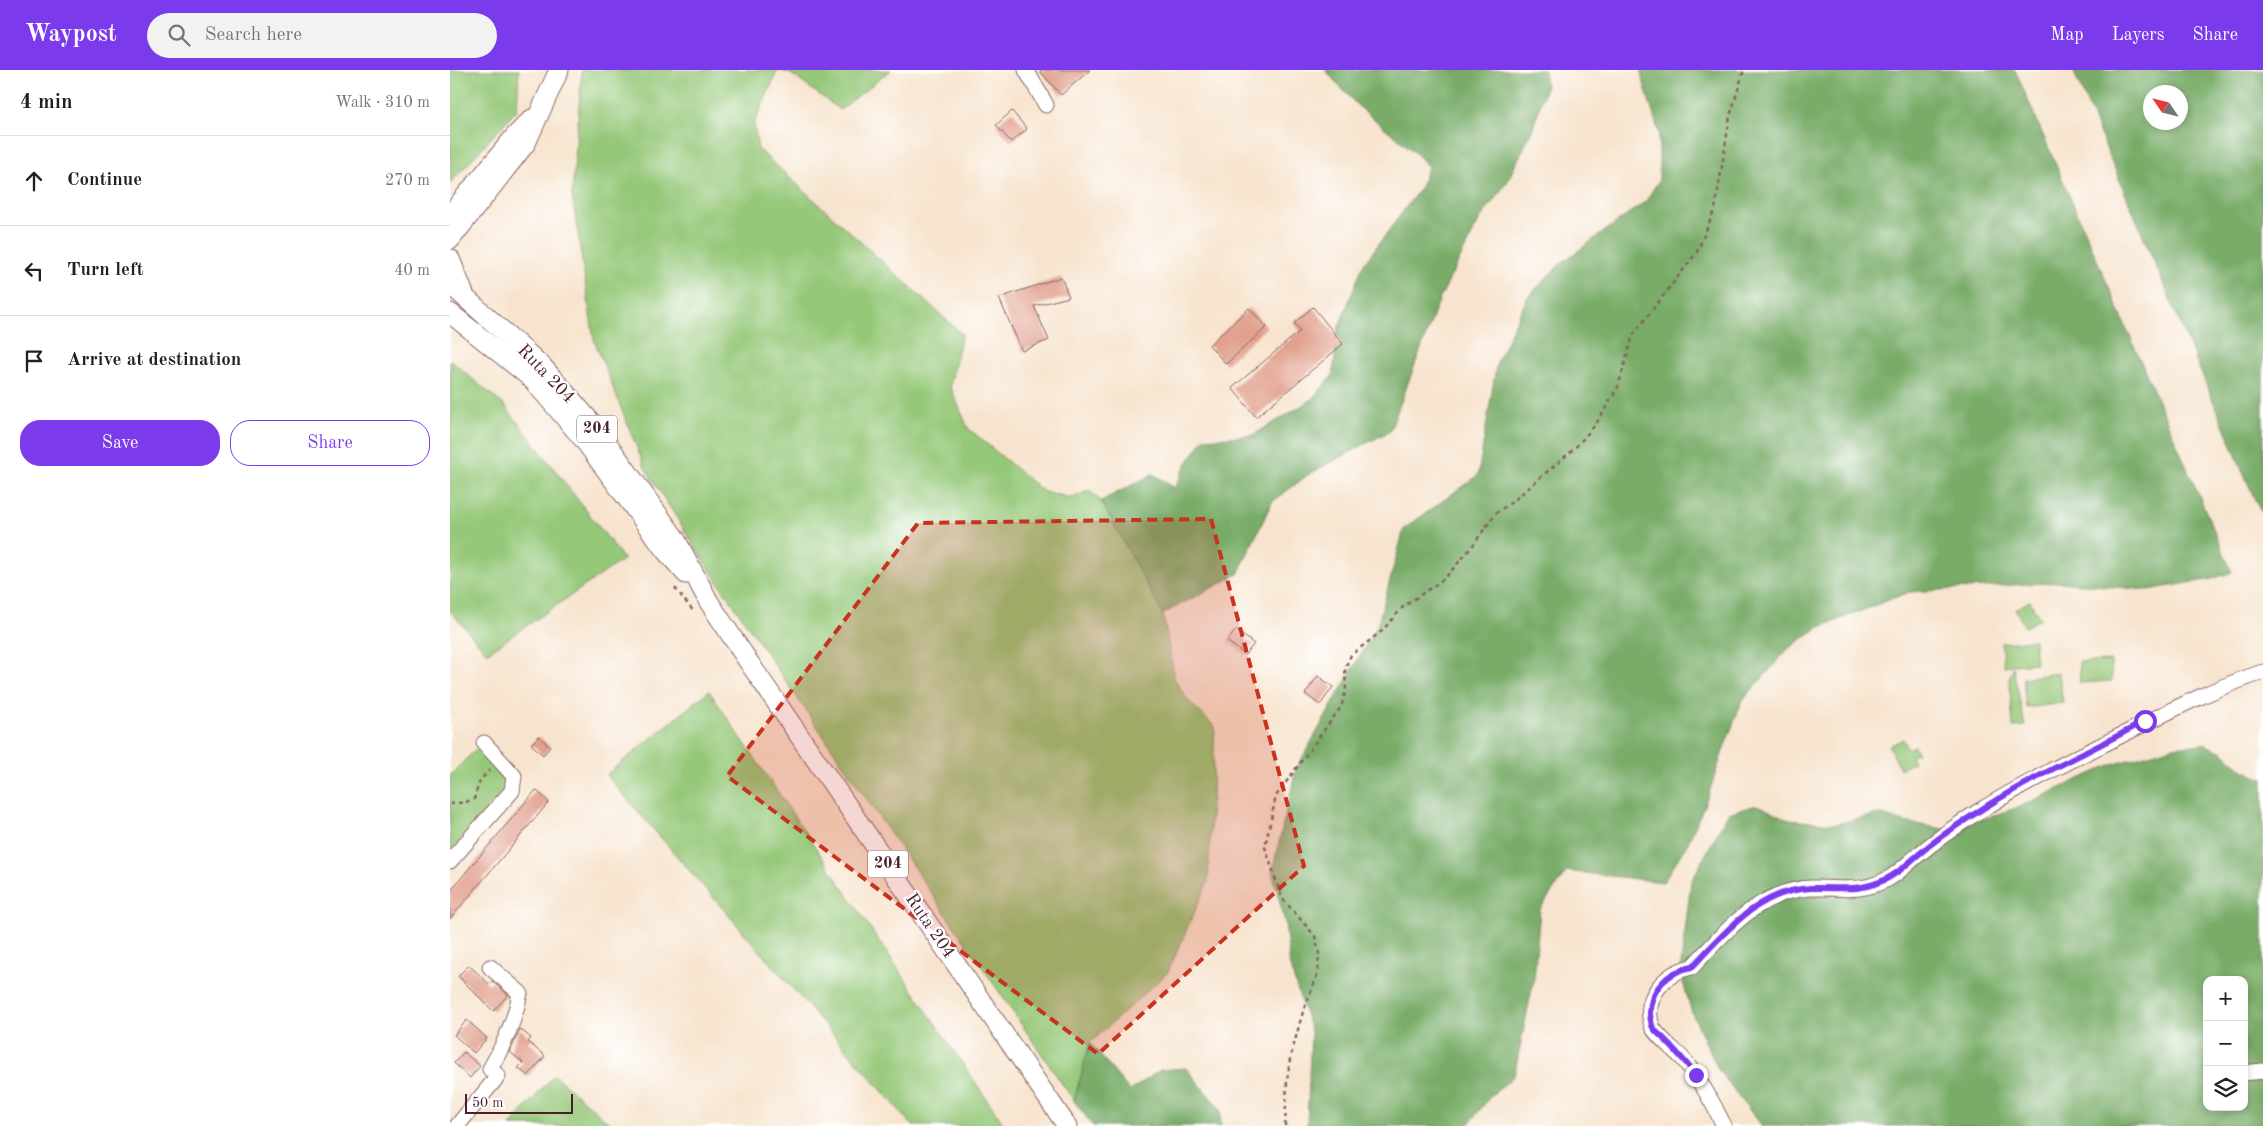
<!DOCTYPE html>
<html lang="en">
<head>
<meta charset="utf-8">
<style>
  :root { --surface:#fff; --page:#f2f2f2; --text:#202124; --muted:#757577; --line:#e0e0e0; --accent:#7c3aed }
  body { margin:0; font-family:"Old Standard TT",serif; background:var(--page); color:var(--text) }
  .controls { position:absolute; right:15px; bottom:15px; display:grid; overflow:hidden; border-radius:10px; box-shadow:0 2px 8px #0003 }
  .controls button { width:45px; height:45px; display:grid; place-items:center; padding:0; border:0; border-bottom:1px solid var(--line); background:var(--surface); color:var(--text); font:25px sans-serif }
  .compass { position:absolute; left:1693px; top:15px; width:45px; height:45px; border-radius:50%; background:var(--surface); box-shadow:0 2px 8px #0003; rotate:305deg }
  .scale { position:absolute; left:15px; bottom:12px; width:108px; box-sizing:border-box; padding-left:5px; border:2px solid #4a1f2b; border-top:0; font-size:14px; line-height:18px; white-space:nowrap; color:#4a1f2b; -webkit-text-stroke:4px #fff; paint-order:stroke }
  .stop { position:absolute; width:15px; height:15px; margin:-11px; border:4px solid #7c3aed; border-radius:50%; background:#fff }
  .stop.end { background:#7c3aed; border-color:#fff; box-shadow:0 1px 5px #0008 }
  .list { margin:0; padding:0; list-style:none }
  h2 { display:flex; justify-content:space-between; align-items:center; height:65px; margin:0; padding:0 20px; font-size:21px }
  h2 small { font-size:16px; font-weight:400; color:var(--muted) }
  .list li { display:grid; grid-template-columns:32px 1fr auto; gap:15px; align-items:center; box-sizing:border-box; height:90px; padding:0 20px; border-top:1px solid var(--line) }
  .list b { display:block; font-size:19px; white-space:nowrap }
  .list em { font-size:16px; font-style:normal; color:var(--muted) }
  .actions { display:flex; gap:10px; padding:15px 20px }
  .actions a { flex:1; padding:11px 0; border:1px solid var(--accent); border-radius:20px; text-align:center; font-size:18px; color:var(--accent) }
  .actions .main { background:var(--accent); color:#fff }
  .icon { flex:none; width:28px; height:28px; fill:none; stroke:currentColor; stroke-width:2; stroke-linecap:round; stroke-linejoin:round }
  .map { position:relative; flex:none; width:1813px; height:1056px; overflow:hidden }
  header { display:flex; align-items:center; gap:30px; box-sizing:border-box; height:70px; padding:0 25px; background:var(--accent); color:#fff }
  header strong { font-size:24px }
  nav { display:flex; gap:28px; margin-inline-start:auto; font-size:18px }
  .search { width:350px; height:45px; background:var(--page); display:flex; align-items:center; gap:12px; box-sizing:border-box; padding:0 18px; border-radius:28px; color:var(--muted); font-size:19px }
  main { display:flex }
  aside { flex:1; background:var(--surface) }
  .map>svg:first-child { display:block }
  .green { fill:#95c878; stroke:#707452 }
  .forest { fill:#78ac68; stroke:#61664a; fill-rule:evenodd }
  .building { fill:#e19f8c }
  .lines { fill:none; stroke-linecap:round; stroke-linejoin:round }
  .minor-casing { stroke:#876464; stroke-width:17 }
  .major-casing { stroke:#876464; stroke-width:21 }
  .path { stroke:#876464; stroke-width:2.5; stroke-dasharray:4 4; stroke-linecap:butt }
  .minor { stroke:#fff; stroke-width:15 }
  .major { stroke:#fff; stroke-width:19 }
  .route { stroke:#7c3aed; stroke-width:6 }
  .marked { fill:#c8321e; fill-opacity:0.2; stroke:#c8321e; stroke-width:4; stroke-dasharray:10 6; stroke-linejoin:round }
  .labels { text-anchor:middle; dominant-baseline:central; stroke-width:4.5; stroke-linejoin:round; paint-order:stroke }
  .shield { fill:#fff; stroke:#80626b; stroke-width:1 }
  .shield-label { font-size:16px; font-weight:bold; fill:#4a1f2b }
  .street-label { font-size:18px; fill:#4a1f2b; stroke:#fff }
</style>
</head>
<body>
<header>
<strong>Waypost</strong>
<div class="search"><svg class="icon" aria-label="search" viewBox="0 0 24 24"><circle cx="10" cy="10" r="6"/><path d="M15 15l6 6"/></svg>Search here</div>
<nav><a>Map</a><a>Layers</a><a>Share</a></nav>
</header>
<main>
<aside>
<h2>4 min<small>Walk · 310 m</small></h2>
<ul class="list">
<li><svg class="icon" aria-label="ahead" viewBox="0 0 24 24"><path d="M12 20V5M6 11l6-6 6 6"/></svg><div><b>Continue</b></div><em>270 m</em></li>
<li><svg class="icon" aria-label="left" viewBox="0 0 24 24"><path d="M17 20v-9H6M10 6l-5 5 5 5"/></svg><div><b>Turn left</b></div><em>40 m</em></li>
<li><svg class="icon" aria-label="arrive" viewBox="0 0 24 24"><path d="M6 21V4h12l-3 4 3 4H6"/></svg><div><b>Arrive at destination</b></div></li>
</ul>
<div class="actions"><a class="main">Save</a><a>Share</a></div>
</aside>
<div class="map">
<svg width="1813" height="1056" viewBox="0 0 1813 1056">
  <rect width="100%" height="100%" fill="#fff"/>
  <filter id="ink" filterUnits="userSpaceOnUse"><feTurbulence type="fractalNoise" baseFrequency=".02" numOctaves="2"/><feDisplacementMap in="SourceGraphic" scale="10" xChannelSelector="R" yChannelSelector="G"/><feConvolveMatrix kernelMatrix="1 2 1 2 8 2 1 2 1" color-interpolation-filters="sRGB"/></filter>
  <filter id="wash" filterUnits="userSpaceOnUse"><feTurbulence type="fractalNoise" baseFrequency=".0096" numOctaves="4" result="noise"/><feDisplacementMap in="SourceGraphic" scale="20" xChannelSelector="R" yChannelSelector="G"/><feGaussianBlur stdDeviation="1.12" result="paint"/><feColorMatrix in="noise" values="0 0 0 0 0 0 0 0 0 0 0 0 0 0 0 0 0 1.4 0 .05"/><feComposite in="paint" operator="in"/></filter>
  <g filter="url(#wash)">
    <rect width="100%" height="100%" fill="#f7e4ce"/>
    <g class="green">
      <polygon points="0,0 69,0 67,40 0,113"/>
      <polygon points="132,0 441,0 390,40 341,4 328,0 304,54 308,79 512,264 500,316 518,358 594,422 623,428 639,420 651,431 713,544 725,610 737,629 765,657 758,811 718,902 640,973 624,1031 263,505 195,398 144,270 122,125"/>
      <polygon points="0,290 55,336 174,489 37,583 0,541"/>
      <polygon points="1580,531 1590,549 1575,557 1565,539"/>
      <polygon points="1584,570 1586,593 1554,596 1551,573"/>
      <polygon points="1661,591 1662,611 1630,613 1629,592"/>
      <polygon points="1563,597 1575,656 1563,657 1559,609"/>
      <polygon points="1609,603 1613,633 1576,638 1573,608"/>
      <polygon points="259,621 555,1056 463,1056 156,705"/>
      <polygon points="1453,669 1458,679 1464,676 1468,683 1461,686 1464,692 1450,699 1439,676"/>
      <polygon points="29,676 56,706 56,717 0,782 0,705"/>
      <polygon points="104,1005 163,1056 60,1056"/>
    </g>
    <g class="forest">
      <polygon points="875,0 1094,0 1096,17 1082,61 1057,112 1030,149 990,228 940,361 859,404 822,432 788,504 713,544 651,431 703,404 725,418 736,394 754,369 803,365 861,330 883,305 888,259 913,195 971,117 978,97 970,87 906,34"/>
      <polygon points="1192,0 1565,0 1782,502 1762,509 1698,520 1610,512 1459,522 1368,558 1339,578 1292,631 1274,678 1258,726 1238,773 1213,812 1117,801 1090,839 1084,909 1064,1006 1040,1027 1017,1056 857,1056 861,961 840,897 835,852 822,802 846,699 928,554 954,459 1028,405 1047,292 1077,228 1110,194 1196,131 1209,110 1209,64 1191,3"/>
      <path d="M1623,0h190v446l-8,-16zM1730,22v30h-30v-30z"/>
      <path d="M1753,674l20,8 22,19 18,8v347h-501l-43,-55 -27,-58 -12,-41 11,-90 37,-69 29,-8 32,15 47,4 43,-10 25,8 46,8 69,-23 89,-41 65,-19zM1757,910h37v127h-37z"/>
      <polygon points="640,973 680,1021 710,1000 736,998 770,1039 771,1056 643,1056 624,1031"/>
    </g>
    <g id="blocks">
      <g class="building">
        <polygon points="589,0 640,0 611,25"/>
        <polygon points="562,41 577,59 561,72 546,55"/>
        <polygon points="611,207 619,227 584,236 599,270 572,281 549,228"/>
        <polygon points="863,237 893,274 806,347 782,318 850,261 844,253"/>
        <polygon points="799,238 817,257 776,294 759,275"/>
        <polygon points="786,560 804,574 795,585 777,571"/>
        <polygon points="868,606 883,617 870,635 855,624"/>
        <polygon points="89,666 100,677 93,685 81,674"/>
        <polygon points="86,720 99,732 0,849 0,821"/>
        <polygon points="19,895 39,914 42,911 58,925 43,941 8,906"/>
        <polygon points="17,950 37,968 24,983 4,965"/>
        <polygon points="70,959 81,968 78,972 95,986 78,1006 68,998 73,993 60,982"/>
        <polygon points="14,982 30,996 20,1008 4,993"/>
      </g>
    </g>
  </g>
  <g filter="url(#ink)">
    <use href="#blocks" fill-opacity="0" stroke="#876464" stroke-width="1"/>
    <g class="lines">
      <g class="minor-casing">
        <g id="minor">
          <polyline points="576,0 596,35"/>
          <polyline points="0,791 62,721 64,706 34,673"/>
          <polyline points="1794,1003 1813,1001"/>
          <path d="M7,1056l41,-50 -8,-7c14,-24 25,-49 30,-76l-30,-26"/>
          <path d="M1274,1056c-11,-24 -24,-46 -40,-66 -8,-9 -28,-24 -32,-34 -10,-29 14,-54 40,-59 33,-35 67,-77 119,-79 31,-1 47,6 77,-9 12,-7 20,-16 30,-24 18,-15 38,-29 58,-42 43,-27 87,-49 132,-71 52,-26 100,-52 155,-70"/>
        </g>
      </g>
      <g class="major-casing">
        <g id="major">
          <polyline points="0,145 66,65 82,49"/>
          <polyline points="0,170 76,73 109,0"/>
          <polyline points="0,189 14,224"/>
          <polyline points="0,214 92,296 147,359 225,468 259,532 298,591 617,1056"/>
          <polyline points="0,243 81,308 134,370 215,480 236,504"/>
        </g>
      </g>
      <g class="path">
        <polyline points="225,518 245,543"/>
        <polyline points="0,734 16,732 24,729 30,710 40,700"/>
        <polyline points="835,1056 837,1011 840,989 852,945 868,903 869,883 865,866 832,828 815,777 826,726 891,637 896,620 895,598 901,585 932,561 953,537 995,508 1021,478 1046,443 1062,432 1125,378 1146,354 1168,317 1183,265 1247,182 1265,139 1280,46 1294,0"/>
      </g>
      <use href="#minor" class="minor"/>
      <use href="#major" class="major"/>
    </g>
  </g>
  <g class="lines" filter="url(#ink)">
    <path class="route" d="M1246,1005c-9,-11 -18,-22 -28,-32 -4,-5 -10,-9 -14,-14 -3,-3 -3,-10 -4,-14 -1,-26 19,-44 42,-48 33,-35 67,-77 119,-79 30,-1 49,5 77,-10 12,-6 20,-15 30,-23 17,-15 36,-28 55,-40 55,-37 115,-62 172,-94"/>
  </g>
  <path class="marked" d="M761,449l93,347 -206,188 -371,-278 191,-253z"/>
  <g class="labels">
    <g class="shield">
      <rect x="127" y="345.5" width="40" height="27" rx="4"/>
      <rect x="418" y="780.5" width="40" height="27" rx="4"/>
    </g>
    <g class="shield-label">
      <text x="147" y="359">204</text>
      <text x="438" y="794">204</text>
    </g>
    <g class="street-label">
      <text transform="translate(96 304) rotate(46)">Ruta 204</text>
      <text transform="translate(480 856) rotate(56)">Ruta 204</text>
    </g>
  </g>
</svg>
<div class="controls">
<button>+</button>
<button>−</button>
<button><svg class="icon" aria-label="layers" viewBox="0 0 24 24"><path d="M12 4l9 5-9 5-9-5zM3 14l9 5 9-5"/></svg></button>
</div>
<svg class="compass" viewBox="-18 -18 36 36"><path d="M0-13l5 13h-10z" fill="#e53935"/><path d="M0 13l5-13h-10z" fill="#757577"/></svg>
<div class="scale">50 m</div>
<div class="stop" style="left:1695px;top:651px"></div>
<div class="stop end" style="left:1246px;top:1005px"></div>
</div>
</main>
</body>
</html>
